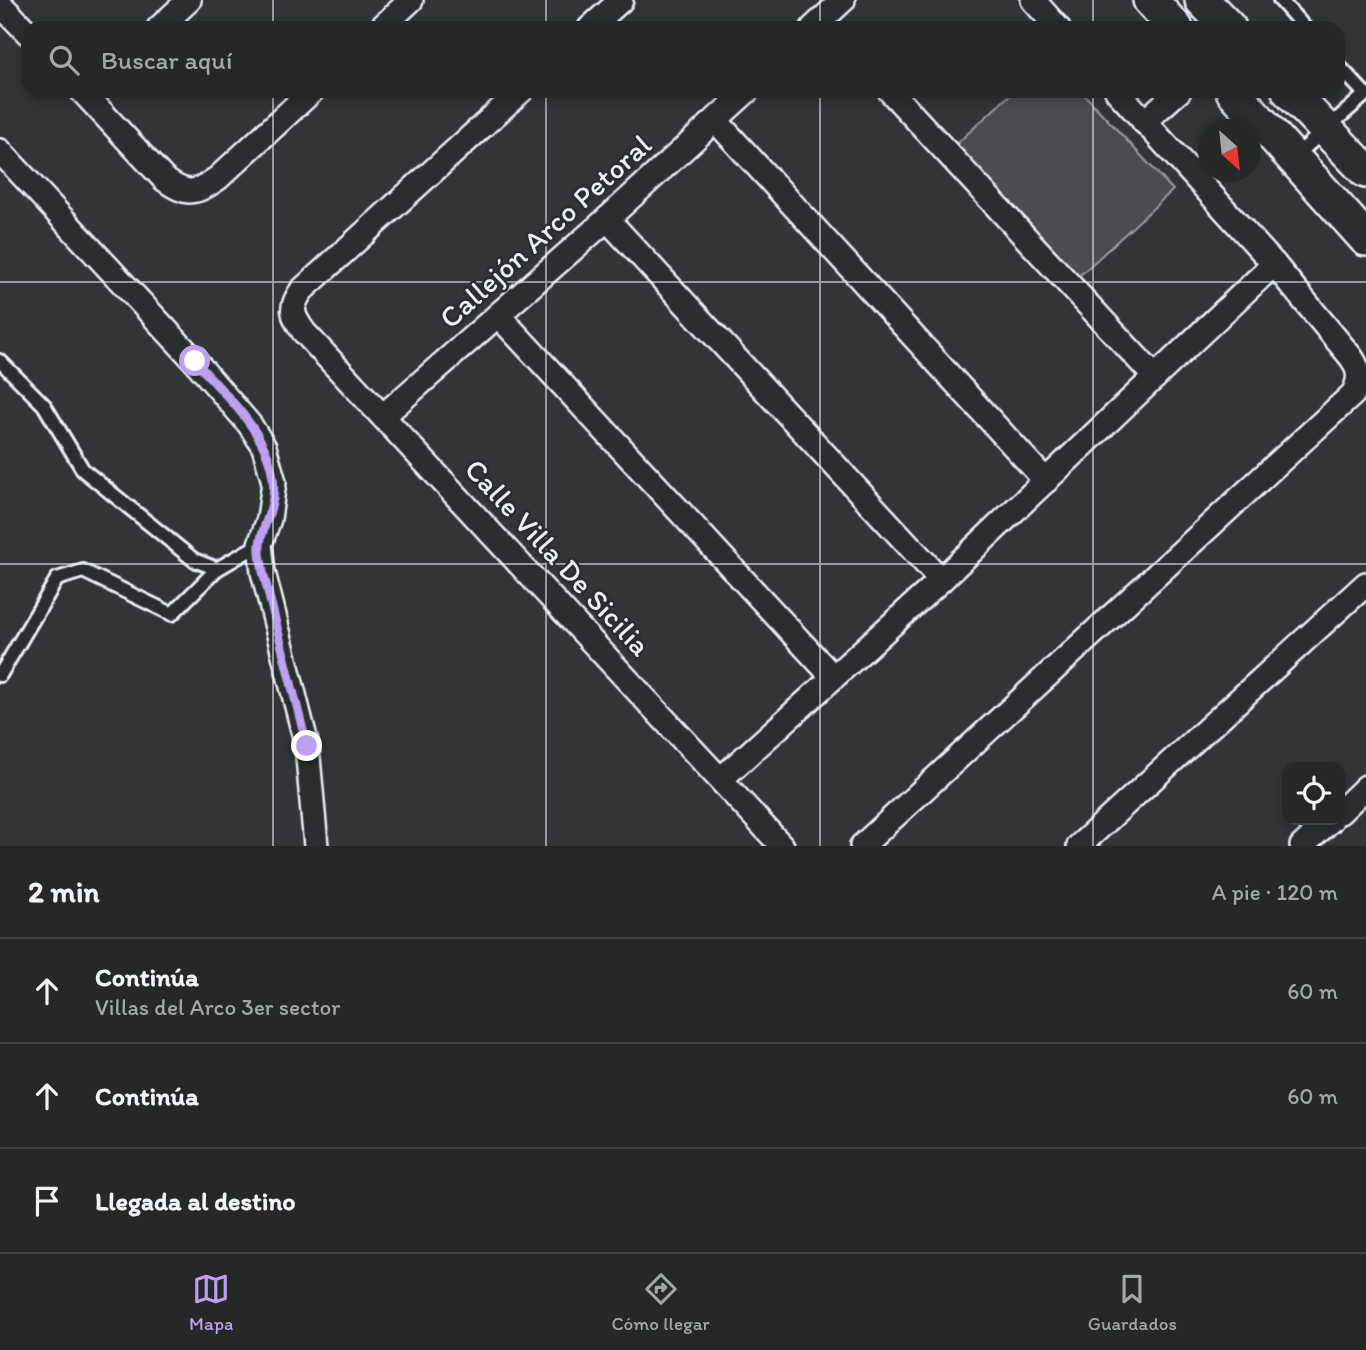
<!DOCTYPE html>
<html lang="es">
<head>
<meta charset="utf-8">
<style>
  :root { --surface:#262828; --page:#323434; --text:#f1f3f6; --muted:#a4a6a8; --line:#424445; --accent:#bca0f2 }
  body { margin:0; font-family:Itim,sans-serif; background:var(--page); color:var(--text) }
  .controls { position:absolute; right:21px; bottom:21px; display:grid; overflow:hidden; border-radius:14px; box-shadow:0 4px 10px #0003 }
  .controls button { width:63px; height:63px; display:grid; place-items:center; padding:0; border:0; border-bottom:2px solid var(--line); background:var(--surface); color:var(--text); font:35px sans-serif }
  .compass { position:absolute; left:1198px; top:119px; width:63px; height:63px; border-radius:50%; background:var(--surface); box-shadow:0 4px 10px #0003; rotate:153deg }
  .stop { position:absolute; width:21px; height:21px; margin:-16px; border:5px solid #bca0f2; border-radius:50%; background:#fff }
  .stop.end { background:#bca0f2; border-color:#fff; box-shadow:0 2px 7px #0008 }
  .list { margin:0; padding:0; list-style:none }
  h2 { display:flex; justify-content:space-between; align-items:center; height:91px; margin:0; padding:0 28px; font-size:30px }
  h2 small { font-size:23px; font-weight:400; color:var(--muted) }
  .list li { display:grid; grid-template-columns:46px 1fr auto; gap:21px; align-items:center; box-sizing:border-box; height:105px; padding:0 28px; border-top:2px solid var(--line) }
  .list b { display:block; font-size:26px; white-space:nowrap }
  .list p { margin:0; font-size:23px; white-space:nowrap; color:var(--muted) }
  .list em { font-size:23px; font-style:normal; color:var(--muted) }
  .icon { flex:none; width:38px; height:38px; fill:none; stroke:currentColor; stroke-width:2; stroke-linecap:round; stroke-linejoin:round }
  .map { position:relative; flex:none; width:1366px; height:846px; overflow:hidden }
  .search { position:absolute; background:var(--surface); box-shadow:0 4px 10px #0003; left:21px; right:21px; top:21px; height:77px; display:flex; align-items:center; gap:18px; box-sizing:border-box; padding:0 24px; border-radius:21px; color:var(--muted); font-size:26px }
  .sheet { height:406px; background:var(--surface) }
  nav { display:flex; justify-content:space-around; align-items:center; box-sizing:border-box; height:98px; border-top:2px solid var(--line); background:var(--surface); font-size:19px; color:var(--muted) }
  nav a { display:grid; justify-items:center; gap:4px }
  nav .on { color:var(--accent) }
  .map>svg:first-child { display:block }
  .green { fill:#494d4f; stroke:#989fa4; stroke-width:2 }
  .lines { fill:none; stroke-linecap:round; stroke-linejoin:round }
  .lane-casing { stroke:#e8f1f8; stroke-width:18 }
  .street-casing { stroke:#e8f1f8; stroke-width:28 }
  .secondary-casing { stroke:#e8f1f8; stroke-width:38 }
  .lane { stroke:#2a2d2e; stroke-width:12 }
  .street { stroke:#2a2d2e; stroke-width:23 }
  .secondary { stroke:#2a2d2e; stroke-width:33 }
  .route { stroke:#bca0f2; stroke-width:9 }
  .grid { fill:none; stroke:#e8f1f8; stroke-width:2; stroke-opacity:0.55 }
  .labels { text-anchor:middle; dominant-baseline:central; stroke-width:5; stroke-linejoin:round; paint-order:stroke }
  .street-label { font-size:30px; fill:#e8f1f8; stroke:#2a2d2e }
</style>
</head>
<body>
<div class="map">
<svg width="1366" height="846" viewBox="0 0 1366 846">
  <rect width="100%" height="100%" fill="#323536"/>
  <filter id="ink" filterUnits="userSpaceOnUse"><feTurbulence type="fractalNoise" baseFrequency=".0143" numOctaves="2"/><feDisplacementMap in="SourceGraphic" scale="14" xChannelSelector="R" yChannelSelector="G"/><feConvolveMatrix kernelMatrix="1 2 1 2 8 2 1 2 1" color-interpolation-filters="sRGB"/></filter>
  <g filter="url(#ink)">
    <polygon class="green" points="1014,91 1081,91 1173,190 1077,278 954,146"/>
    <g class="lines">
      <g class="lane-casing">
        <g id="lane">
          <polyline points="1280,0 1305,28"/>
          <polyline points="1338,65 1365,94"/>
          <polyline points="1293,158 1366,94"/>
          <polyline points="0,361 44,405 83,470 194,560 217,569 260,544"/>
          <polyline points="0,675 57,579 83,571 172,614 217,569"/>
        </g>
      </g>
      <g class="street-casing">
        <g id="street">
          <polyline points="1033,0 1058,28"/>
          <polyline points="0,4 28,33"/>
          <polyline points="159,28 189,0"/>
          <polyline points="381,28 411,0"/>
          <polyline points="590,28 621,0"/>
          <polyline points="813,28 843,0"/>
          <path d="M82,91l82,88c23,17 31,15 54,-1l94,-87"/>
          <path d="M521,91l-219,199c-13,18 -10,25 2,42l478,514"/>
          <polyline points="890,91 1155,377"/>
          <polyline points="716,121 1046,481"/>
          <polyline points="1144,122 1179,91"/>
          <polyline points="0,151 195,361 250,425 264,447 274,482 269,519 260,544 263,572 307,746 316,846"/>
          <polyline points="607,219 941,580"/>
          <polyline points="498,315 833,677"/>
          <polyline points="383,416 607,219 747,91"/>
          <polyline points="721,779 941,580 1274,264"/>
          <polyline points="1340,812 1366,787"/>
          <path d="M862,846l491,-452c8,-14 7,-24 -2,-37l-77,-93 -157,-173"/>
          <polyline points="1079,846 1366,584"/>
          <polyline points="1302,846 1331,820"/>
        </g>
      </g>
      <g class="secondary-casing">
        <g id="secondary">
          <polyline points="1150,0 1176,28"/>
          <polyline points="1202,0 1229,28"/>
          <polyline points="1233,91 1366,239"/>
          <polyline points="1289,91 1366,171"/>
        </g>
      </g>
      <use href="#lane" class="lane"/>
      <use href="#street" class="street"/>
      <use href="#secondary" class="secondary"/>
    </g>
  </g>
  <g class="lines" filter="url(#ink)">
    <path class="route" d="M195,361c33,38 85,81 78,137 -2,16 -12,32 -13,47 -1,9 2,18 3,27l44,174"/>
  </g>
  <path class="grid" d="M273,0v28M546,0v28M820,0v28M1093,0v28M273,91v755M546,91v755M820,91v755M1093,91v755M0,282h1366M0,564h1366"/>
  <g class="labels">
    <g class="street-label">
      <text transform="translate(545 231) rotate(-42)">Callejón Arco Petoral</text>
      <text transform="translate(558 557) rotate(47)">Calle Villa De Sicilia</text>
    </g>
  </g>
</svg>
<div class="controls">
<button><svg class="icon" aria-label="locate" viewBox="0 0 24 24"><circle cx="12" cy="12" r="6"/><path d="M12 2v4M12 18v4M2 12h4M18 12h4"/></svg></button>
</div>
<svg class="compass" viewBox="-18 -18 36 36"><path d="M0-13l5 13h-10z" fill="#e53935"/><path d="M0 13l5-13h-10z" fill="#a4a6a8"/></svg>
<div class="stop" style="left:195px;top:361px"></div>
<div class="stop end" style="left:307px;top:746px"></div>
<div class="search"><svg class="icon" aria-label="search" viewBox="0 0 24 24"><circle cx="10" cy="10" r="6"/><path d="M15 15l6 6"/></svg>Buscar aquí</div>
</div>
<section class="sheet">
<h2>2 min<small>A pie · 120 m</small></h2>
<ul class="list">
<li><svg class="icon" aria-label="ahead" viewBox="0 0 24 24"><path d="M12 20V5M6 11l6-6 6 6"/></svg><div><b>Continúa</b><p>Villas del Arco 3er sector</p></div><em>60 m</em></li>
<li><svg class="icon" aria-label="ahead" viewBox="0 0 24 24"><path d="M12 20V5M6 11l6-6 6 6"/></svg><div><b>Continúa</b></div><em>60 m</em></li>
<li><svg class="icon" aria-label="arrive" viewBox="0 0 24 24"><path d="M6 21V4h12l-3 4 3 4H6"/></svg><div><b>Llegada al destino</b></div></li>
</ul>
</section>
<nav>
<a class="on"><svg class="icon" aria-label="map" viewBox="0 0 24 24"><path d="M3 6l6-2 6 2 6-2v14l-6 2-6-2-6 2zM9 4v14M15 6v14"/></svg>Mapa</a>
<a><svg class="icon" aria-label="directions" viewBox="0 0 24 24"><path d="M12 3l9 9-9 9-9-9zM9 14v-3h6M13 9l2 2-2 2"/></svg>Cómo llegar</a>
<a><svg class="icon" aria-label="saved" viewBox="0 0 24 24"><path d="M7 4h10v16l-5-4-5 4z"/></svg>Guardados</a>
</nav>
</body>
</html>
